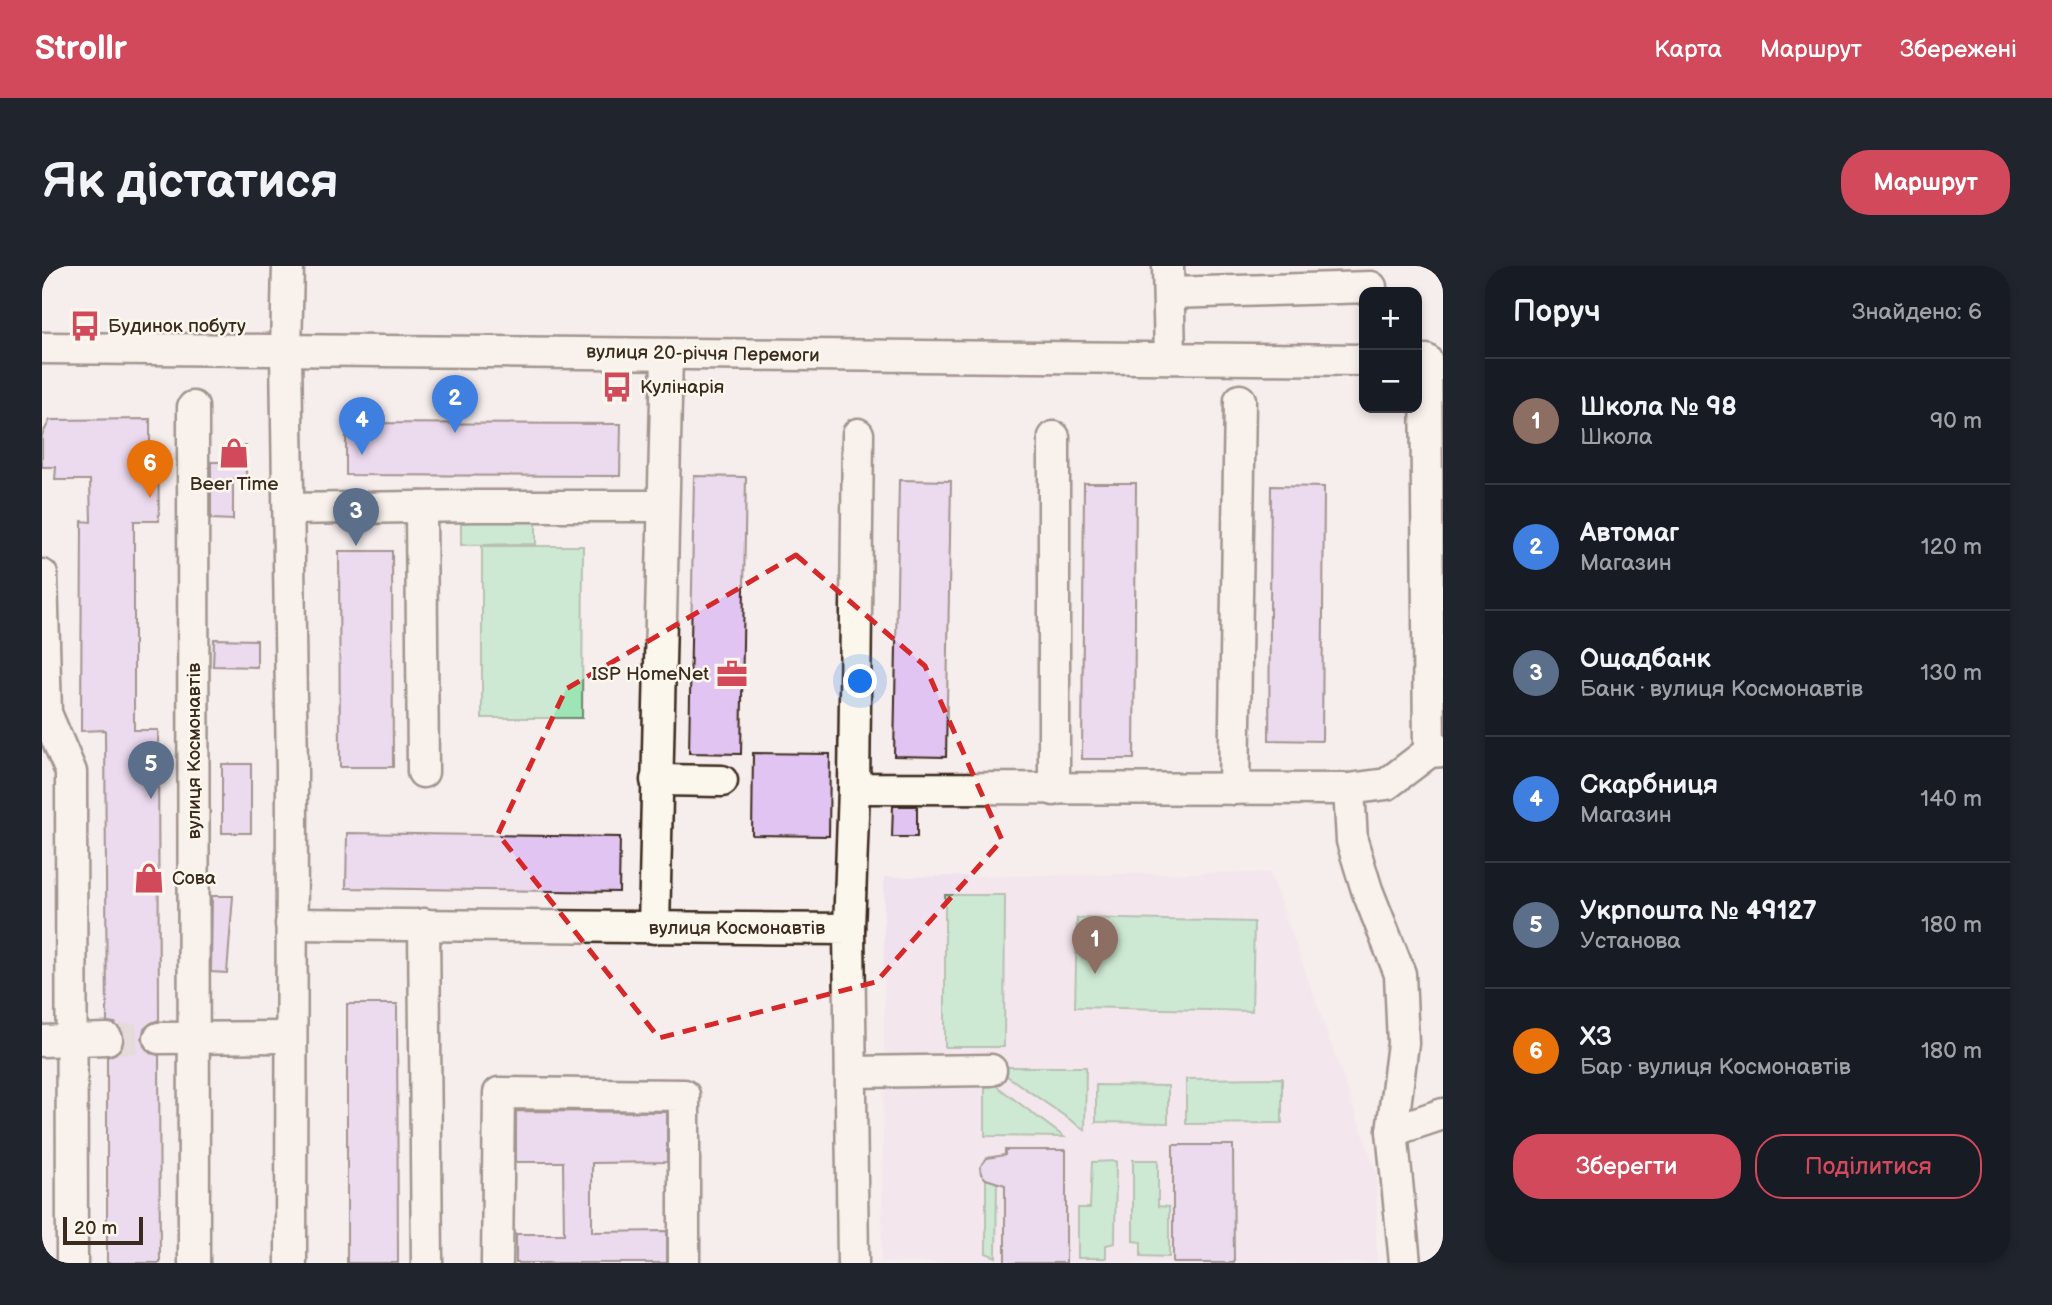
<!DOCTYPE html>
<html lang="uk">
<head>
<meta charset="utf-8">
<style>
  :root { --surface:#171b24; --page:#20242c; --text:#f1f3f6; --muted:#9ea1a6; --line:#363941; --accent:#d1495b }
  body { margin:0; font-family:"Balsamiq Sans",sans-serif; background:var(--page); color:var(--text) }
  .controls { position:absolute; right:21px; top:21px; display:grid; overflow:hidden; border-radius:14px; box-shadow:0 4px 10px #0003 }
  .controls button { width:63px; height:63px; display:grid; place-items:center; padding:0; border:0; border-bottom:2px solid var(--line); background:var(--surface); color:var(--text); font:35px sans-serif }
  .scale { position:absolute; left:21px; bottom:18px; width:80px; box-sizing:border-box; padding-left:7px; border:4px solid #3b2a1e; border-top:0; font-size:19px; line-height:24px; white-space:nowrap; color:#3b2a1e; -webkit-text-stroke:5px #fbf7ec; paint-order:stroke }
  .you { position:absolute; left:819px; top:416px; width:24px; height:24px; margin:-18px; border:5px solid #fff; border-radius:50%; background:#1a73e8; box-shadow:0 0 0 10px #1a73e833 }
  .badge { display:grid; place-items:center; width:46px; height:46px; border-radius:50%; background:var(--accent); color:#fff; font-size:23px; font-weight:700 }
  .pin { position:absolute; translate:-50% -58px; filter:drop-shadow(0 2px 4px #0008) }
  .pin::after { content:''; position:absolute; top:37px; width:24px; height:21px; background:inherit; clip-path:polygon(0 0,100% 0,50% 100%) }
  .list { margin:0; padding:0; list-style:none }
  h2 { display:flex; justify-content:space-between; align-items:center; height:91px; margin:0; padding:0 28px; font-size:30px }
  h2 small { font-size:23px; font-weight:400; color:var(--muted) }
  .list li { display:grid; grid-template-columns:46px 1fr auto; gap:21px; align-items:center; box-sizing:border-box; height:126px; padding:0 28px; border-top:2px solid var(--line) }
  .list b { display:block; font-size:26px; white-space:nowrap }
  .list p { margin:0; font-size:23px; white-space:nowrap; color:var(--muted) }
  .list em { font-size:23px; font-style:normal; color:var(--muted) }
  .actions { display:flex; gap:14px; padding:21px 28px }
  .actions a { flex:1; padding:16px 0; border:2px solid var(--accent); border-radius:28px; text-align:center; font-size:24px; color:var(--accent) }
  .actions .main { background:var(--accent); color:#fff }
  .map { position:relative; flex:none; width:1401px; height:997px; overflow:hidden; border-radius:28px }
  header { display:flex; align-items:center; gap:42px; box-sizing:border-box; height:98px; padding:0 35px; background:var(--accent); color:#fff }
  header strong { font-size:33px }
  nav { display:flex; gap:38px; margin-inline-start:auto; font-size:24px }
  .intro { display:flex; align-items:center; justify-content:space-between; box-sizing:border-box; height:168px; padding:0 42px }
  h1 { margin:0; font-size:49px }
  .button { padding:18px 32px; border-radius:28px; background:var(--accent); color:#fff; font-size:24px; font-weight:700 }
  main { display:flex; gap:42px; padding:0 42px }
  aside { flex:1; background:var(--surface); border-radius:28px; box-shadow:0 4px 10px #0003 }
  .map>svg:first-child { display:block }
  .built { fill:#f0e1ee }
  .green { fill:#9de5b4; stroke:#6c8869; stroke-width:2 }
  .building { fill:#e1c4f2; stroke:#3b2a1e; stroke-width:2 }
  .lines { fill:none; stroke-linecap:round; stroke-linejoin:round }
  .minor-tunnel { stroke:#d1c6c4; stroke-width:30; stroke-dasharray:30 15; stroke-linecap:butt }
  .minor-casing { stroke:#3b2a1e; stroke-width:35 }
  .minor { stroke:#fbf7ec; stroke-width:30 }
  .marked { fill:none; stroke:#d62828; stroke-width:5; stroke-dasharray:14 9; stroke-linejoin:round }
  .labels { text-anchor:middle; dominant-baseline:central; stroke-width:5; stroke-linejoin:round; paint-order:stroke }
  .poi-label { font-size:19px; fill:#3b2a1e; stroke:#fbf7ec; text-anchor:start }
  .street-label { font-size:19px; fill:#3b2a1e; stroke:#fbf7ec }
</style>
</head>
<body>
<header>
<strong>Strollr</strong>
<nav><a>Карта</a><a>Маршрут</a><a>Збережені</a></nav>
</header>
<div class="intro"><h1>Як дістатися</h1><a class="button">Маршрут</a></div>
<main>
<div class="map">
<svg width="1401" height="997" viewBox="0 0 1401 997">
  <rect width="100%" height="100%" fill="#f6eded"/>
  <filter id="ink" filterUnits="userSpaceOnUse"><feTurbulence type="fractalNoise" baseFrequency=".0143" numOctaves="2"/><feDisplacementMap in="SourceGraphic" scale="14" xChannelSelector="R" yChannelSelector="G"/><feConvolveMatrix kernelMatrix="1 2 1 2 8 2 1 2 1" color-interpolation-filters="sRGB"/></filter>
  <g filter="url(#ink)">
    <polygon class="built" points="1228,606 1335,907 1335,997 839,997 842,806 842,611"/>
    <g class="green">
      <polygon points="494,244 494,278 419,279 419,245"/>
      <polygon points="440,280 541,280 540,452 440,452"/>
      <polygon points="903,629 963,629 962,781 903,781"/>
      <polygon points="1035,652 1212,656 1210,745 1033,741"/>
      <polygon points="952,801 1044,801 1043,864"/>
      <polygon points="1240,812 1240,857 1144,858 1144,813"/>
      <polygon points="943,818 953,819 1022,871 943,870"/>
      <polygon points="1054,819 1126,820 1126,857 1054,856"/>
      <polygon points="1091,894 1116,894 1116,940 1127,941 1127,991 1099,990 1099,976 1091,975"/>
      <polygon points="1074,895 1073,977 1064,979 1064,992 1036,992 1036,942 1048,942 1050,896"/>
      <polygon points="955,912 954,991 944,987 944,913"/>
    </g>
    <g class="building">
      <polygon points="108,153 108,181 116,181 117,255 92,255 92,464 116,464 117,754 109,757 102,763 100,773 102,780 108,787 117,789 118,997 65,997 65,791 75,787 81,781 82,773 79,763 73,757 65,756 63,464 39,465 40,255 49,256 48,214 13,214 14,201 0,201 0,169 8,154"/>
      <polygon points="304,157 579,158 578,210 304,209"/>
      <polygon points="182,180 204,180 204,213 191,213 191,254 169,253 169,196 182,196"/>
      <polygon points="652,210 704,211 699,488 647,487"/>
      <polygon points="857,214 909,215 904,491 852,490"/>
      <polygon points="1042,217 1094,217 1092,493 1040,493"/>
      <polygon points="1229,220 1282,221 1280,475 1227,474"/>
      <polygon points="297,285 350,285 351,501 298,501"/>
      <polygon points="172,373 215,374 215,401 171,400"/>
      <polygon points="711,487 788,488 787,570 710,569"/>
      <rect x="180" y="498" width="29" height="69"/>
      <polygon points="851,540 875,540 875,571 850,571"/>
      <polygon points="305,567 578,571 577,626 304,622"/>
      <polygon points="170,630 191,630 185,707 169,706"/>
      <polygon points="305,738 355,738 356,997 305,997"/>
      <polygon points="474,845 625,846 625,896 550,897 550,966 625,965 625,997 474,997 474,968 522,968 521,896 474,896"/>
      <polygon points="1131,879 1191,879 1192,997 1131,997"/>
      <polygon points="963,884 1024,884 1024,997 963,997 963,919 944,913 939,908 938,901 945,892 963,889"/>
    </g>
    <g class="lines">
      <polyline class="minor-tunnel" points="65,773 117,772"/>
      <g class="minor-casing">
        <g id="minor">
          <polyline points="246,0 244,85 250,505 249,997"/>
          <polyline points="1126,0 1128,92"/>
          <polyline points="1127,27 1329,21"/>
          <polyline points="0,82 1322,94"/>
          <polyline points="1384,94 1387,486"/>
          <polyline points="151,141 152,997"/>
          <polyline points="816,168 812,522 1307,523 1345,518 1387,486 1401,485"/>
          <polyline points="1012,171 1012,524"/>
          <polyline points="379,241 381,506"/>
          <polyline points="247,243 434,240 621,240"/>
          <polyline points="0,309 4,447 29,506 30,997"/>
          <polyline points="614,514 680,515"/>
          <polyline points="1192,523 1198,134"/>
          <polyline points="1307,523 1310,575 1325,624 1358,708 1361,777 1350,865 1363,997"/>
          <polyline points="249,658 807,663 811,997"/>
          <polyline points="382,658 385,997"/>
          <polyline points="612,662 625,88"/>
          <polyline points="807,663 812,522"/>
          <polyline points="117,772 249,771"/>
          <polyline points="0,775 65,773"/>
          <polyline points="809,806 949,804"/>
          <polyline points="1350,865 1401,848"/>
          <polyline points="455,997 457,827 642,829 642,997"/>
        </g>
      </g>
      <use href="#minor" class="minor"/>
    </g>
  </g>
  <path d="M0 0H1401V997H0ZM754,289l129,111 77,174 -126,142 -217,56 -161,-204 68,-145z" fill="#f6eded" fill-opacity=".55" fill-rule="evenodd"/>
  <path class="marked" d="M754,289l129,111 77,174 -126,142 -217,56 -161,-204 68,-145z"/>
  <defs>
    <g id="bus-bare" transform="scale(2.415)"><path d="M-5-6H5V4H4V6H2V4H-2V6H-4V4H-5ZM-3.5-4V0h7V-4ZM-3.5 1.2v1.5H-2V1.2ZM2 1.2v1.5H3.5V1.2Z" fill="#d1495b" stroke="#fbf7ec" stroke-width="2.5" paint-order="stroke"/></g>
    <g id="shop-bare" transform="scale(2.415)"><path d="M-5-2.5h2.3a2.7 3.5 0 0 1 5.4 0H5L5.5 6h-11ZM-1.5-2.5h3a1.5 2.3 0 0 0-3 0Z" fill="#d1495b" stroke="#fbf7ec" stroke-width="2.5" paint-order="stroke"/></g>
    <g id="office-bare" transform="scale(2.415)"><path d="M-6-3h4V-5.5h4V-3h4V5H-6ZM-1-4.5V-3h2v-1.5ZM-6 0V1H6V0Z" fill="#d1495b" stroke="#fbf7ec" stroke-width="2.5" paint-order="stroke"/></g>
  </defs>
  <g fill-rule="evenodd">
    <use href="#bus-bare" x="43" y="60"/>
    <use href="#bus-bare" x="575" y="121"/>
    <use href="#shop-bare" x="192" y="187"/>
    <use href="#office-bare" x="690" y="408"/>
    <use href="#shop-bare" x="107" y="612"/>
  </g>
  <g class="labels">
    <g class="poi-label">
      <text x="66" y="60">Будинок побуту</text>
      <text x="598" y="121">Кулінарія</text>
      <text x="192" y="218" text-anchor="middle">Beer Time</text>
      <text x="667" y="408" text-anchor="end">ISP HomeNet</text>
      <text x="130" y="612">Сова</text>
    </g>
    <g class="street-label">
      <text transform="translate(661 88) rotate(1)">вулиця 20-річчя Перемоги</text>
      <text transform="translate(152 485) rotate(-90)">вулиця Космонавтів</text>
      <text x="695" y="662">вулиця Космонавтів</text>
    </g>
  </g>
</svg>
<div class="controls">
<button>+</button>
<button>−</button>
</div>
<div class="scale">20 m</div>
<div class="you"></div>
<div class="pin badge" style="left:1053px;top:708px;background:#8d6e63">1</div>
<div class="pin badge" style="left:413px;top:167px;background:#3f7fe0">2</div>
<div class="pin badge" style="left:314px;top:280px;background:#5c6f8a">3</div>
<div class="pin badge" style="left:320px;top:189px;background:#3f7fe0">4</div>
<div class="pin badge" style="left:109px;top:533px;background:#5c6f8a">5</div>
<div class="pin badge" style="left:108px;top:232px;background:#e8710a">6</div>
</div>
<aside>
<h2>Поруч<small>Знайдено: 6</small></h2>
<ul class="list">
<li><span class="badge" style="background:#8d6e63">1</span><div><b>Школа № 98</b><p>Школа</p></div><em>90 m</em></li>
<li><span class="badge" style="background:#3f7fe0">2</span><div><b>Автомаг</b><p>Магазин</p></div><em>120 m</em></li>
<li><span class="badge" style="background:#5c6f8a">3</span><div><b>Ощадбанк</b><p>Банк · вулиця Космонавтів</p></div><em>130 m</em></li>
<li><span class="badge" style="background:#3f7fe0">4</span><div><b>Скарбниця</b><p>Магазин</p></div><em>140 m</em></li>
<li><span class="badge" style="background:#5c6f8a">5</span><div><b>Укрпошта № 49127</b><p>Установа</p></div><em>180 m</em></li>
<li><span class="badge" style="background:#e8710a">6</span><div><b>ХЗ</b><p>Бар · вулиця Космонавтів</p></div><em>180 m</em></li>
</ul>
<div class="actions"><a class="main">Зберегти</a><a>Поділитися</a></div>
</aside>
</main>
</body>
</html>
